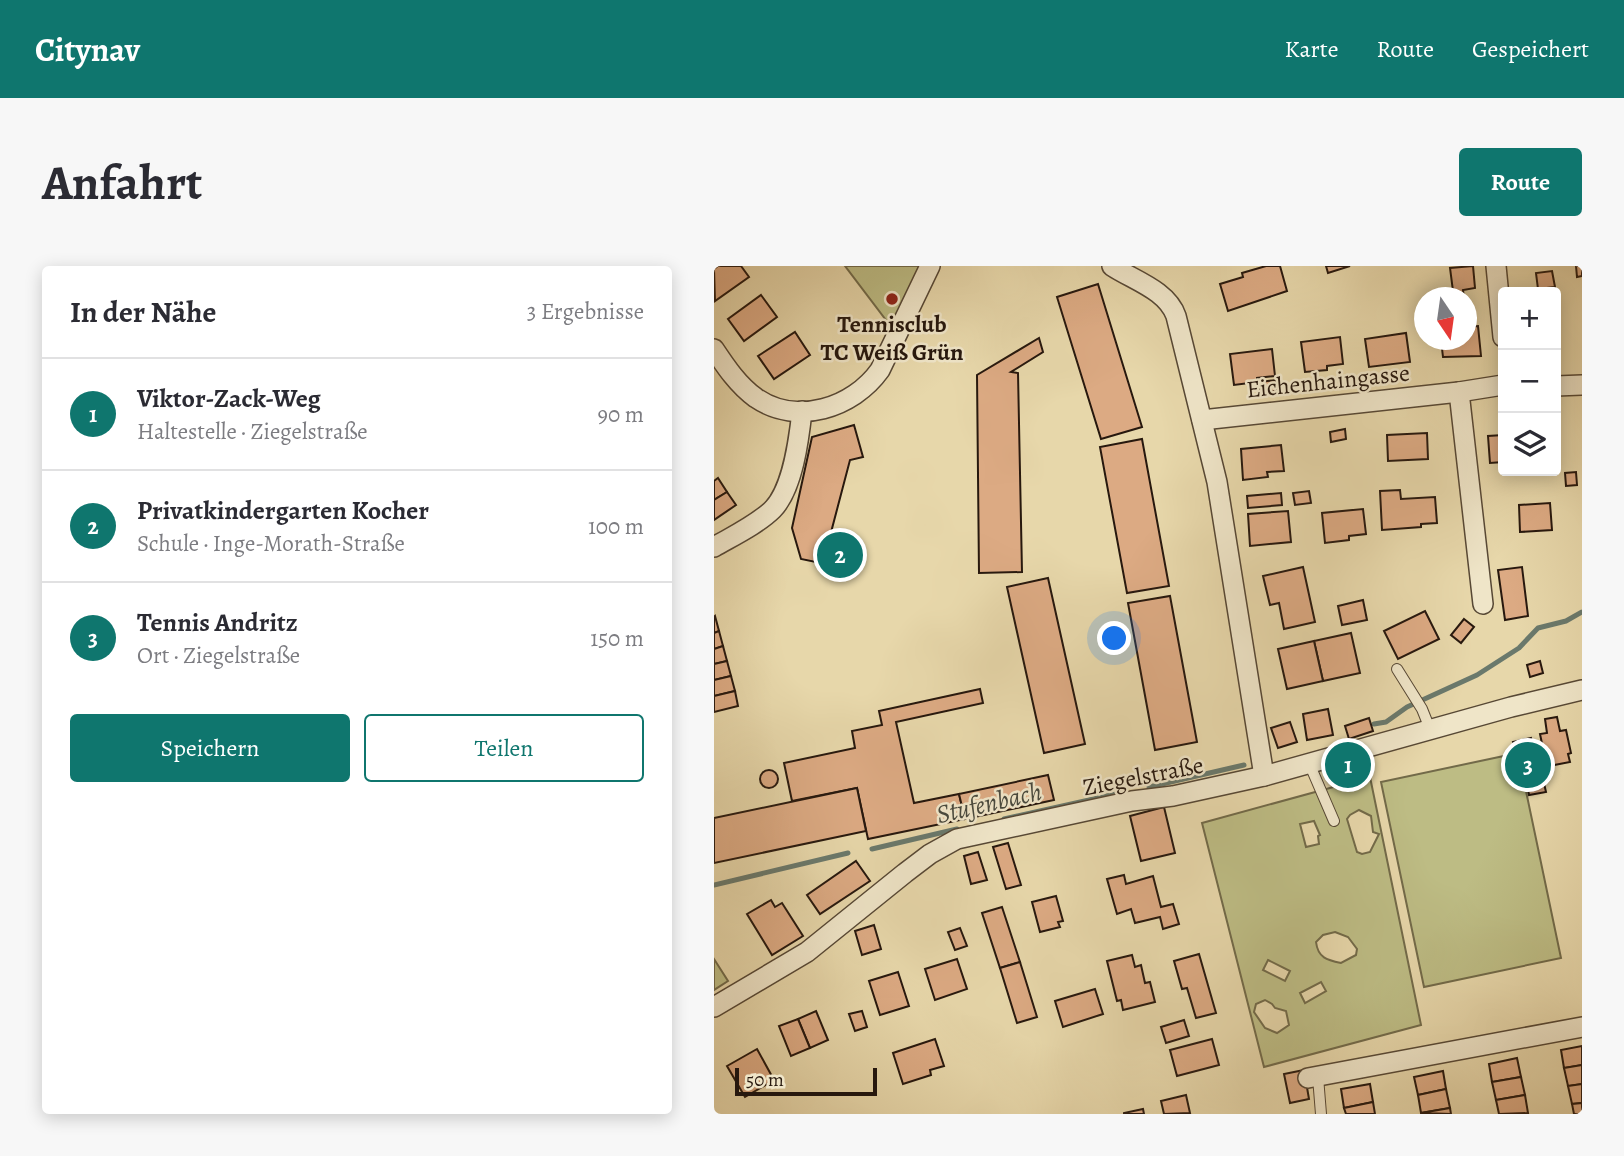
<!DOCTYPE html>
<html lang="de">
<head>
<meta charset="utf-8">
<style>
  :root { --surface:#fff; --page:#f7f7f7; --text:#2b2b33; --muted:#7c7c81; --line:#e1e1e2; --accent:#0f766e }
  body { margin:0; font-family:Alegreya,serif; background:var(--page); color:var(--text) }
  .controls { position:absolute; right:21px; top:21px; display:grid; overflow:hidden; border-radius:7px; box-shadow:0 4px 18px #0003 }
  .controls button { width:63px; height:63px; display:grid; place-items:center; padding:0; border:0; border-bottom:2px solid var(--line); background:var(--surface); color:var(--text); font:35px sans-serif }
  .compass { position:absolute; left:700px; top:21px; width:63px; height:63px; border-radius:50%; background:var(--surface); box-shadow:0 4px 18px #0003; rotate:167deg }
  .scale { position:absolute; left:21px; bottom:18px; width:142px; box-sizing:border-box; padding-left:7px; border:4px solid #27180e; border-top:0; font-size:19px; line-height:24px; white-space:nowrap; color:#27180e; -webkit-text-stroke:5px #efe5c8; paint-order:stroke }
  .you { position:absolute; left:401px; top:373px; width:24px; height:24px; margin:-18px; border:5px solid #fff; border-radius:50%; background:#1a73e8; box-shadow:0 0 0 10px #1a73e833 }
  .badge { display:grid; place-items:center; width:46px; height:46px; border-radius:50%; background:var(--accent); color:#fff; font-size:23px; font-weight:700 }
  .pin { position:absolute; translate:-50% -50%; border:4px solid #fff; box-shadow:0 2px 7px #0006 }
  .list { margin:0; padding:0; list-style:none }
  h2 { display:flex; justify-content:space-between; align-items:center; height:91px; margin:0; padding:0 28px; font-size:30px }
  h2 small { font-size:23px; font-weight:400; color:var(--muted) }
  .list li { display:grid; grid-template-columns:46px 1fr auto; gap:21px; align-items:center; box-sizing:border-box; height:112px; padding:0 28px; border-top:2px solid var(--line) }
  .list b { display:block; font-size:26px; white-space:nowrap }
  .list p { margin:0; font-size:23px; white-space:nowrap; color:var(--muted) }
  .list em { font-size:23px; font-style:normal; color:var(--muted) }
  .actions { display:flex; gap:14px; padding:21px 28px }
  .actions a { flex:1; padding:16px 0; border:2px solid var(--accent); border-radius:7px; text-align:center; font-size:24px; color:var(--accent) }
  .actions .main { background:var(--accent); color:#fff }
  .icon { flex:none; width:38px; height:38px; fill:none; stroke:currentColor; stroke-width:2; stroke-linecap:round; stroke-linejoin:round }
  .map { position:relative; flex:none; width:868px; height:848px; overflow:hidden; border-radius:7px }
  header { display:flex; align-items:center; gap:42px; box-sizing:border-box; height:98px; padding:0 35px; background:var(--accent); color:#fff }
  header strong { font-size:33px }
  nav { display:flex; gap:38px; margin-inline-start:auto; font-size:24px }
  .intro { display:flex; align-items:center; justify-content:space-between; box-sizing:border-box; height:168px; padding:0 42px }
  h1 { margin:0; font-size:49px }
  .button { padding:18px 32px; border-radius:7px; background:var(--accent); color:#fff; font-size:24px; font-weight:700 }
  main { display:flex; gap:42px; padding:0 42px }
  aside { flex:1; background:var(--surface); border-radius:7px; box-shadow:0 4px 18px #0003 }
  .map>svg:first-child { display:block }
  .green { fill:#bdbc84; stroke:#726a49; stroke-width:2; fill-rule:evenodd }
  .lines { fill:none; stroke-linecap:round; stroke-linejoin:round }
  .stream { stroke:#6a796c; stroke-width:5 }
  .building { fill:#dcaa83; stroke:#27180e; stroke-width:2 }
  .service-casing { stroke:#574835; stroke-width:12 }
  .minor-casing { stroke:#574835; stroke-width:22 }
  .service { stroke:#efe5c8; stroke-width:10 }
  .minor { stroke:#efe5c8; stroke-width:19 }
  .poi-dot { fill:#8f2418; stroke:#efe5c8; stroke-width:2.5 }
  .labels { text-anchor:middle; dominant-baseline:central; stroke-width:5; stroke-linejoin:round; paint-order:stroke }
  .poi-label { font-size:24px; font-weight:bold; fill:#27180e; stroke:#efe5c8 }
  .street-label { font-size:24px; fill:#27180e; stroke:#efe5c8 }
  .water-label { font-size:26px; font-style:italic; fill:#49493d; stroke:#efe5c8 }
</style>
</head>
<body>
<header>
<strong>Citynav</strong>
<nav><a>Karte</a><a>Route</a><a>Gespeichert</a></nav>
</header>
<div class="intro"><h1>Anfahrt</h1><a class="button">Route</a></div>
<main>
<aside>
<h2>In der Nähe<small>3 Ergebnisse</small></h2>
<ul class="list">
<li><span class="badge">1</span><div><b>Viktor-Zack-Weg</b><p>Haltestelle · Ziegelstraße</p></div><em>90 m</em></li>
<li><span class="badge">2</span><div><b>Privatkindergarten Kocher</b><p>Schule · Inge-Morath-Straße</p></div><em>100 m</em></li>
<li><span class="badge">3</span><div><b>Tennis Andritz</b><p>Ort · Ziegelstraße</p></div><em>150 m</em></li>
</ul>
<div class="actions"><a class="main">Speichern</a><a>Teilen</a></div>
</aside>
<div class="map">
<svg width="868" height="848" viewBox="0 0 868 848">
  <rect width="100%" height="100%" fill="#e7d7aa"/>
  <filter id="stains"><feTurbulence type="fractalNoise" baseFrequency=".00286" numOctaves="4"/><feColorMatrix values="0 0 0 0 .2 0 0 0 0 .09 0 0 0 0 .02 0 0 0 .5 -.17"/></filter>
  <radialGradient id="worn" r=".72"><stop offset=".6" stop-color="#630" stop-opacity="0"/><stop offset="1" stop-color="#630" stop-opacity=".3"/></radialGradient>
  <g class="green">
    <polygon points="131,0 216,0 188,59 175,58"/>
    <polygon points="804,487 847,692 710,721 667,516"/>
    <path d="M656,511l51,248 -157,42 -62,-244zM645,544l12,6 2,16 6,2 -9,18 -8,2 -5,-2 -10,-33 3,-4zM600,555l6,14 -2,1 1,8 -13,3 -6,-23zM621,666l13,5 9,12 -1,6 -15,8c-14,-3 -23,-5 -25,-21l7,-7zM554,694l22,11 -5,10 -22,-11zM607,716l5,9 -21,12 -5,-10zM551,734l7,4 3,4 11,3 3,14 -12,8 -12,-5 -11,-16 2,-8z"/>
    <polygon points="0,693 14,715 0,724"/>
  </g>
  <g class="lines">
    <g class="stream">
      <polyline points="660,458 672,456 693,441 763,409 805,382 824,362 852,355 868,346"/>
      <polyline points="435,521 530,499"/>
      <polyline points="290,553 402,528"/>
      <polyline points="158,583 243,563"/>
      <polyline points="0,619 134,587"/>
    </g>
  </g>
  <g class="building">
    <polygon points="4,0 27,0 35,11 1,35 0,3"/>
    <polygon points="552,0 566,0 573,25 514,45 506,18 529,11 528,7"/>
    <polygon points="612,0 636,0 614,7"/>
    <polygon points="759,0 761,22 749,24 750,32 723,32 722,26 739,25 736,2"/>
    <polygon points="862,0 868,0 868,10 863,11"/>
    <polygon points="838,5 841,21 824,23 822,7"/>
    <polygon points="384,18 428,161 387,173 343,31"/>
    <polygon points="47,29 63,51 30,75 14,53"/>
    <polygon points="764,60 767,90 729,91 727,74 752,74 752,61"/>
    <polygon points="81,66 96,89 60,113 44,90"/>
    <polygon points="692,67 696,96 655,101 651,73"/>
    <polygon points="626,71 629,98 613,100 613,104 591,106 587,76"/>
    <polygon points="325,72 329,86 297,106 304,107 308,306 265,307 263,109"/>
    <polygon points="558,83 561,110 543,112 543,116 520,119 516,88"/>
    <polygon points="562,114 563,125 546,127 545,116"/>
    <polygon points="140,159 149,191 136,194 115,274 142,278 136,303 87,293 78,262 98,171"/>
    <polygon points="631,163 632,173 617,176 616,166"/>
    <polygon points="713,167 714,193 674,195 673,169"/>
    <polygon points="789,169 789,196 776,197 774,170"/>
    <polygon points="428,173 455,320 413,327 386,181"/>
    <polygon points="567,179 570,205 553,206 554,211 529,214 527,183"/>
    <polygon points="862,206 863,219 852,220 851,207"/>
    <polygon points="4,212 13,226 0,234 0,215"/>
    <polygon points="686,224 687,233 721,231 723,257 707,258 707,261 668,264 666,225"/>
    <polygon points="595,225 597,237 581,239 579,227"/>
    <polygon points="13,226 22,239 0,254 0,234"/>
    <polygon points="567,227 568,239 534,242 533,230"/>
    <polygon points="836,237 838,264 806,266 805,239"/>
    <polygon points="649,243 652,268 635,270 635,274 611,277 608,247"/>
    <polygon points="574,245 577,276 536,280 534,248"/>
    <polygon points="589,301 601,356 570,363 565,337 556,339 549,310"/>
    <polygon points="808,301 814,350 791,354 784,304"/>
    <polygon points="334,312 371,478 330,487 293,321"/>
    <polygon points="456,330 483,476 441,484 414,337"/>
    <polygon points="649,334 653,354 628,359 624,340"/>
    <polygon points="711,345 725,373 684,393 670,365"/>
    <polygon points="1,350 5,365 0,367 0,351"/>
    <polygon points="750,353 760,361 747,377 737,369"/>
    <polygon points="5,365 9,380 0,383 0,367"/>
    <polygon points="637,367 646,407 609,415 600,375"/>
    <polygon points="600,375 609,415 573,423 564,383"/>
    <polygon points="9,380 13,395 0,398 0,383"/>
    <polygon points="13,395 17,410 0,414 0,398"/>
    <polygon points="826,395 829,407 816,411 813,399"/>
    <polygon points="17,410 21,425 0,430 0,414"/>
    <polygon points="266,423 269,437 182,456 200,537 245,528 251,553 154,573 143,522 78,535 70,497 141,482 138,465 168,459 165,445"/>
    <polygon points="21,425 24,440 0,446 0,430"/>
    <polygon points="614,443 619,469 593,474 589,448"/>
    <polygon points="843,451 846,465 852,464 857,487 854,488 856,496 835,500 834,492 831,492 826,468 833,467 831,453"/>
    <polygon points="655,452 659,465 635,473 631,460"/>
    <polygon points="576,456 583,476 564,482 557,462"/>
    <polygon points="817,472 819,481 815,481 822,514 829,513 832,526 815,529 806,484 801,485 799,476"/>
    <circle cx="55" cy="513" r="9"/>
    <polygon points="334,509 340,534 251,553 245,528"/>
    <polygon points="143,522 152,565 0,597 0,552"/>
    <polygon points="450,541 461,587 427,595 416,550"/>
    <polygon points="294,577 307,619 292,623 279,581"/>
    <polygon points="264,586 273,614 257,618 250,590"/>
    <polygon points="142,595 156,615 106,648 93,629"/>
    <polygon points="410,609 412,618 439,610 447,641 459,638 465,658 449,663 446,651 421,657 417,643 403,648 393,613"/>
    <polygon points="342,630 349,655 344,656 346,661 326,666 318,636"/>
    <polygon points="57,634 61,641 68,637 89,670 58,689 33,648"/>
    <polygon points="288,641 306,696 286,702 268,647"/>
    <polygon points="160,659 167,683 148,689 141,665"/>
    <polygon points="246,662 253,680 241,684 234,666"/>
    <polygon points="485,688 502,747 482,752 473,722 468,723 460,695"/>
    <polygon points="418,689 421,701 427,699 431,717 436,716 441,736 409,744 407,734 403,735 393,695"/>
    <polygon points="243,693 253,723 221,734 211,703"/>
    <polygon points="306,696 323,751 303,757 286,702"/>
    <polygon points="184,706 195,740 166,749 155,715"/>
    <polygon points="381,723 389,748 349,761 341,735"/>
    <polygon points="102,745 114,774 96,782 84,753"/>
    <polygon points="148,745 153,761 141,765 135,748"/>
    <polygon points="84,753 96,782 77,790 65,760"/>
    <polygon points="470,754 475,770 452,777 447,761"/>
    <polygon points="221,773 230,800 216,804 217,809 189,818 179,787"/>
    <polygon points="498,773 505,799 463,810 456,784"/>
    <polygon points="868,780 868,799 850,802 847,784"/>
    <polygon points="43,783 60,814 31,831 13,800"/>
    <polygon points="803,792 807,811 778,816 775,798"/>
    <polygon points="868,799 868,818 854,820 850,802"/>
    <polygon points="590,804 595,833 576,837 570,808"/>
    <polygon points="729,805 732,823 704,829 700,811"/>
    <polygon points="807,811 811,829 782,834 778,816"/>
    <polygon points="656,818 659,836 630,842 627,823"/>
    <polygon points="868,818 868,837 858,838 854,820"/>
    <polygon points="732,823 736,842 707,847 704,829"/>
    <polygon points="472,829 476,847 450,848 447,835"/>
    <polygon points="811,829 814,847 785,848 782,834"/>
    <polygon points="659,836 661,848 632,848 630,842"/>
    <polygon points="868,837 868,848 860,848 858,838"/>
    <polygon points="736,842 737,848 707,847"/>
    <polygon points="429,843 430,848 410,848 410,847"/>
  </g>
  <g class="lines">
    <g class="service-casing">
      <g id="service">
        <polyline points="683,403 708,443 716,463"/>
        <polyline points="595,497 620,555"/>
        <polyline points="604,811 607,848"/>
      </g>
    </g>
    <g class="minor-casing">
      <g id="minor">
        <path d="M398,0c21,14 55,24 64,50l41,166 47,294"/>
        <polyline points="782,0 789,71"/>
        <path d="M0,83c12,18 24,36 42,49 41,28 97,10 124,-28l50,-104"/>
        <polyline points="842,120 868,119"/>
        <polyline points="745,126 769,338"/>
        <polyline points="488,154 745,126 789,119"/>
        <path d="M0,281c19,-11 44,-23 59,-38 20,-21 26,-70 29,-98"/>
        <polyline points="0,741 93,686 191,607 216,588 243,573 418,535 459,530 550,510 797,441 868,424"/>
        <polyline points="594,812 868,761"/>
      </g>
    </g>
    <use href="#service" class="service"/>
    <use href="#minor" class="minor"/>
  </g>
  <circle class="poi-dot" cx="178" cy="33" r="7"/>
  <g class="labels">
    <g class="poi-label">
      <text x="178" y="58">Tennisclub<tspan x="178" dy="28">TC Weiß Grün</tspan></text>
    </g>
    <g class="street-label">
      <text transform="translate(614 115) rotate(-6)">Eichenhaingasse</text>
      <text transform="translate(429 510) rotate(-11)">Ziegelstraße</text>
    </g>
    <g class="water-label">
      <text transform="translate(275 537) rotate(-13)">Stufenbach</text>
    </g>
  </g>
  <rect width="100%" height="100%" filter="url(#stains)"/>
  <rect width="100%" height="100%" fill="url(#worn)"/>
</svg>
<div class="controls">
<button>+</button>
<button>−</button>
<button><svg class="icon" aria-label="layers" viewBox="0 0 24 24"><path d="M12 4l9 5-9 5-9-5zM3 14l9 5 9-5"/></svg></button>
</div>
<svg class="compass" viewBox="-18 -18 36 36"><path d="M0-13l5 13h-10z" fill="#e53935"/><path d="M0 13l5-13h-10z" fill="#7c7c81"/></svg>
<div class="scale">50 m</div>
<div class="you"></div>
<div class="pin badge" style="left:634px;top:499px">1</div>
<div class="pin badge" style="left:126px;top:289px">2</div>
<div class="pin badge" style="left:814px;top:499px">3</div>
</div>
</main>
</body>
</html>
